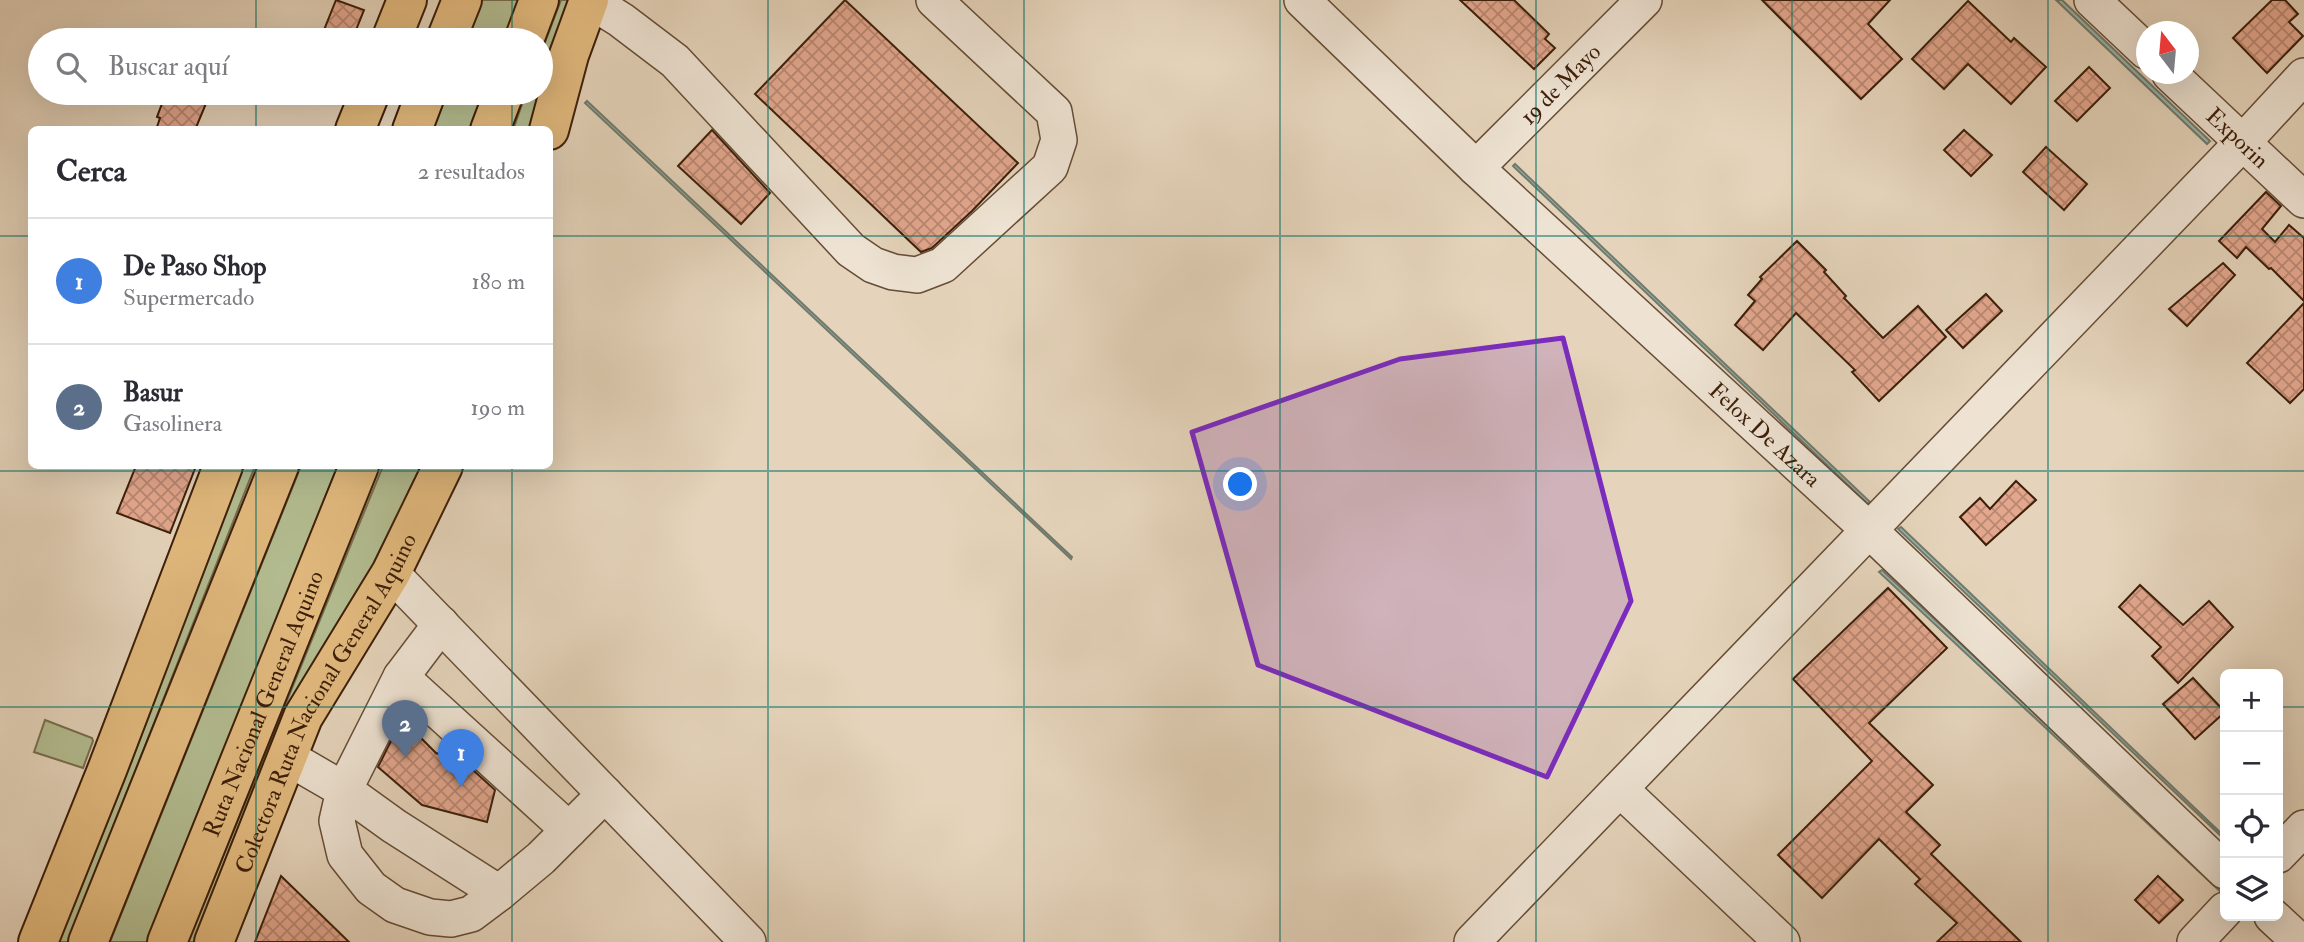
<!DOCTYPE html>
<html lang="es">
<head>
<meta charset="utf-8">
<style>
  :root { --surface:#fff; --page:#f2f2f3; --text:#2b2b33; --muted:#7c7c81; --line:#e1e1e2; --accent:#8f2418 }
  body { margin:0; font-family:"IM FELL Double Pica",serif; background:var(--page); color:var(--text) }
  .controls { position:absolute; right:21px; bottom:21px; display:grid; overflow:hidden; border-radius:10px; box-shadow:0 7px 28px #0002 }
  .controls button { width:63px; height:63px; display:grid; place-items:center; padding:0; border:0; border-bottom:2px solid var(--line); background:var(--surface); color:var(--text); font:35px sans-serif }
  .compass { position:absolute; left:2136px; top:21px; width:63px; height:63px; border-radius:50%; background:var(--surface); box-shadow:0 7px 28px #0002; rotate:344deg }
  .you { position:absolute; left:1241px; top:485px; width:24px; height:24px; margin:-18px; border:5px solid #fff; border-radius:50%; background:#1a73e8; box-shadow:0 0 0 10px #1a73e833 }
  .badge { display:grid; place-items:center; width:46px; height:46px; border-radius:50%; background:var(--accent); color:#fff; font-size:23px; font-weight:700 }
  .pin { position:absolute; translate:-50% -58px; filter:drop-shadow(0 2px 4px #0008) }
  .pin::after { content:''; position:absolute; top:37px; width:24px; height:21px; background:inherit; clip-path:polygon(0 0,100% 0,50% 100%) }
  .list { margin:0; padding:0; list-style:none }
  h2 { display:flex; justify-content:space-between; align-items:center; height:91px; margin:0; padding:0 28px; font-size:30px }
  h2 small { font-size:23px; font-weight:400; color:var(--muted) }
  .list li { display:grid; grid-template-columns:46px 1fr auto; gap:21px; align-items:center; box-sizing:border-box; height:126px; padding:0 28px; border-top:2px solid var(--line) }
  .list b { display:block; font-size:26px; white-space:nowrap }
  .list p { margin:0; font-size:23px; white-space:nowrap; color:var(--muted) }
  .list em { font-size:23px; font-style:normal; color:var(--muted) }
  .icon { flex:none; width:38px; height:38px; fill:none; stroke:currentColor; stroke-width:2; stroke-linecap:round; stroke-linejoin:round }
  .map { position:relative; flex:none; width:2304px; height:942px; overflow:hidden }
  .search { position:absolute; background:var(--surface); box-shadow:0 7px 28px #0002; left:28px; top:28px; width:525px; height:77px; display:flex; align-items:center; gap:18px; box-sizing:border-box; padding:0 24px; border-radius:38px; color:var(--muted); font-size:26px }
  .panel { position:absolute; background:var(--surface); box-shadow:0 7px 28px #0002; left:28px; top:126px; width:525px; height:343px; border-radius:10px }
  .map>svg:first-child { display:block }
  .green { fill:#b3bd91; stroke:#786e4d; stroke-width:2 }
  .water { fill:#96b8ae; stroke:#727a6c; stroke-width:2 }
  .building { fill:url(#building-cross-hatch); stroke:#3c1e09; stroke-width:2 }
  .lines { fill:none; stroke-linecap:round; stroke-linejoin:round }
  .minor-casing { stroke:#664c36; stroke-width:38 }
  .major-casing { stroke:#3c1e09; stroke-width:42 }
  .highway-casing { stroke:#3c1e09; stroke-width:42 }
  .minor { stroke:#eee3d3; stroke-width:35 }
  .major { stroke:#e2ba7e; stroke-width:38 }
  .highway { stroke:#e2ba7e; stroke-width:38 }
  .marked { fill:#7b2cbf; fill-opacity:0.2; stroke:#7b2cbf; stroke-width:5; stroke-linejoin:round }
  .grid { fill:none; stroke:#0f766e; stroke-width:2; stroke-opacity:0.55 }
  .labels { text-anchor:middle; dominant-baseline:central; stroke-width:5; stroke-linejoin:round; paint-order:stroke }
  .street-label { font-size:23px; fill:#3c1e09; stroke:#eee3d3 }
</style>
</head>
<body>
<div class="map">
<svg width="2304" height="942" viewBox="0 0 2304 942">
  <defs>
    <pattern id="building-cross-hatch" width="8" height="8" patternUnits="userSpaceOnUse" patternTransform="scale(1.75)"><rect width="8" height="8" fill="#e3a78e"/><path d="M0 0l8 8M0 8l8-8" fill="none" stroke="#b98772"/></pattern>
  </defs>
  <rect width="100%" height="100%" fill="#e5d4bb"/>
  <filter id="stains"><feTurbulence type="fractalNoise" baseFrequency=".00286" numOctaves="4"/><feColorMatrix values="0 0 0 0 .2 0 0 0 0 .09 0 0 0 0 .02 0 0 0 .5 -.17"/></filter>
  <radialGradient id="worn" r=".72"><stop offset=".6" stop-color="#630" stop-opacity="0"/><stop offset="1" stop-color="#630" stop-opacity=".3"/></radialGradient>
  <g class="green">
    <polygon points="481,0 525,0 510,40 466,40"/>
    <polygon points="561,0 571,0 537,129 513,130 526,93 541,93 541,53"/>
    <polygon points="445,93 490,93 475,129 431,130"/>
    <polygon points="237,466 255,466 68,942 49,942"/>
    <polygon points="301,466 340,466 151,942 110,942"/>
    <polygon points="383,466 423,466 197,942 188,942"/>
    <polygon points="45,720 92,738 93,741 83,768 34,752"/>
  </g>
  <g class="water">
    <polygon points="2056,0 2062,0 2210,141 2207,144"/>
    <polygon points="587,101 1072,557 1071,559 585,103"/>
    <polygon points="1515,164 1870,502 1868,504 1513,166"/>
    <polygon points="1901,527 2225,837 2225,840 1898,529"/>
    <polygon points="1882,570 2225,892 2223,894 1879,572"/>
  </g>
  <g class="building">
    <polygon points="336,0 364,10 352,40 320,40"/>
    <polygon points="845,0 1018,163 972,211 932,248 921,252 755,94"/>
    <polygon points="1460,0 1514,0 1549,34 1545,39 1555,48 1534,69"/>
    <polygon points="1762,0 1890,0 1868,24 1902,59 1861,99"/>
    <polygon points="2272,0 2285,0 2298,14 2289,22 2303,36 2267,73 2233,38"/>
    <polygon points="1968,1 2011,42 2014,38 2046,67 2011,104 1968,64 1944,89 1912,59"/>
    <polygon points="2089,67 2110,88 2077,121 2055,101"/>
    <polygon points="166,93 188,93 207,101 195,130 156,130 160,118 157,117"/>
    <polygon points="712,130 770,193 741,224 678,166"/>
    <polygon points="1964,130 1992,155 1971,176 1944,150"/>
    <polygon points="2046,147 2087,184 2064,210 2023,172"/>
    <polygon points="2266,192 2281,206 2262,229 2275,242 2289,225 2304,238 2304,301 2271,268 2269,269 2246,247 2237,258 2219,241"/>
    <polygon points="1797,241 1826,270 1824,272 1846,296 1844,298 1883,338 1918,306 1946,337 1879,401 1852,372 1855,370 1796,313 1763,350 1735,325 1755,301 1748,295 1762,279 1760,277"/>
    <polygon points="2223,263 2235,275 2187,326 2169,309"/>
    <polygon points="1986,294 2002,311 1963,348 1946,330"/>
    <polygon points="2304,303 2304,389 2290,403 2247,363"/>
    <polygon points="136,466 196,466 170,533 117,513"/>
    <polygon points="2016,481 2036,500 1986,545 1960,517 1980,498 1990,509"/>
    <polygon points="2140,585 2183,625 2209,601 2233,627 2178,683 2152,656 2161,647 2119,607"/>
    <polygon points="1888,588 1947,648 1869,723 1933,785 1906,812 1940,845 1931,854 2021,942 1937,942 1957,923 1915,884 1920,879 1879,839 1822,898 1778,855 1872,761 1793,679"/>
    <polygon points="2193,678 2225,712 2195,739 2163,704"/>
    <polygon points="402,719 436,753 462,760 495,790 487,822 422,805 378,767"/>
    <polygon points="281,876 349,942 255,942"/>
    <polygon points="2158,876 2183,900 2159,923 2135,900"/>
  </g>
  <g class="lines">
    <g class="minor-casing">
      <g id="minor">
        <polyline points="589,0 621,20 675,61 851,250 873,265 893,272 917,275 943,265 1050,167 1059,140 1054,112 934,0"/>
        <path id="s1" d="M1302,0l174,168 393,362 356,341"/>
        <polyline points="2092,0 2146,51"/>
        <path id="s2" d="M2170,74l134,126"/>
        <path id="s3" d="M1476,168l168,-168"/>
        <polyline points="391,573 748,942"/>
        <polyline points="441,624 401,677 344,790 394,826 499,893"/>
        <polyline points="401,677 569,830"/>
        <polyline points="287,757 344,790 337,821 345,855 371,888 395,905 430,917 451,919 471,914 499,893 541,858 605,794"/>
        <polyline points="1620,789 1782,942"/>
        <polyline points="2278,855 2304,828"/>
        <polyline points="2272,916 2300,942"/>
        <polyline points="1472,942 2243,142 2304,76"/>
        <polyline points="2195,942 2225,910"/>
      </g>
    </g>
    <g class="major-casing">
      <g id="major">
        <polyline points="391,40 407,0"/>
        <polyline points="355,130 370,93"/>
        <polyline points="549,130 569,55 589,0"/>
        <polyline points="38,942 107,770 223,466"/>
        <path id="s4" d="M214,942l89,-225 88,-144 52,-107"/>
      </g>
    </g>
    <g class="highway-casing">
      <g id="highway">
        <polyline points="446,40 462,0"/>
        <polyline points="524,40 539,0"/>
        <polyline points="412,130 426,93"/>
        <polyline points="490,130 504,93"/>
        <polyline points="88,942 279,466"/>
        <path id="s5" d="M167,942l192,-476"/>
      </g>
    </g>
    <use href="#minor" class="minor"/>
    <use href="#major" class="major"/>
    <use href="#highway" class="highway"/>
  </g>
  <path class="marked" d="M1563,338l68,263 -84,176 -289,-112 -66,-233 208,-73z"/>
  <path class="grid" d="M256,0v40M512,0v40M768,0v942M1024,0v942M1280,0v942M1536,0v942M1792,0v942M2048,0v942M256,93v37M512,93v37M0,236h32M550,236h1754M256,466v476M512,466v476M0,471h2304M0,707h2225M2278,707h26"/>
  <g class="labels">
    <g class="street-label">
      <text stroke="none"><textPath href="#s3" startOffset="119">19 de Mayo</textPath></text>
      <text stroke="none"><textPath href="#s2" startOffset="93">Exporin</textPath></text>
      <text stroke="none"><textPath href="#s1" startOffset="635">Felox De Azara</textPath></text>
      <text stroke="none"><textPath href="#s4" startOffset="264">Colectora Ruta Nacional General Aquino</textPath></text>
      <text stroke="none"><textPath href="#s5" startOffset="257">Ruta Nacional General Aquino</textPath></text>
    </g>
  </g>
  <rect width="100%" height="100%" filter="url(#stains)"/>
  <rect width="100%" height="100%" fill="url(#worn)"/>
</svg>
<div class="controls">
<button>+</button>
<button>−</button>
<button><svg class="icon" aria-label="locate" viewBox="0 0 24 24"><circle cx="12" cy="12" r="6"/><path d="M12 2v4M12 18v4M2 12h4M18 12h4"/></svg></button>
<button><svg class="icon" aria-label="layers" viewBox="0 0 24 24"><path d="M12 4l9 5-9 5-9-5zM3 14l9 5 9-5"/></svg></button>
</div>
<svg class="compass" viewBox="-18 -18 36 36"><path d="M0-13l5 13h-10z" fill="#e53935"/><path d="M0 13l5-13h-10z" fill="#7c7c81"/></svg>
<div class="you"></div>
<div class="pin badge" style="left:461px;top:787px;background:#3f7fe0">1</div>
<div class="pin badge" style="left:405px;top:758px;background:#5c6f8a">2</div>
<div class="search"><svg class="icon" aria-label="search" viewBox="0 0 24 24"><circle cx="10" cy="10" r="6"/><path d="M15 15l6 6"/></svg>Buscar aquí</div>
<section class="panel">
<h2>Cerca<small>2 resultados</small></h2>
<ul class="list">
<li><span class="badge" style="background:#3f7fe0">1</span><div><b>De Paso Shop</b><p>Supermercado</p></div><em>180 m</em></li>
<li><span class="badge" style="background:#5c6f8a">2</span><div><b>Basur</b><p>Gasolinera</p></div><em>190 m</em></li>
</ul>
</section>
</div>
</body>
</html>
